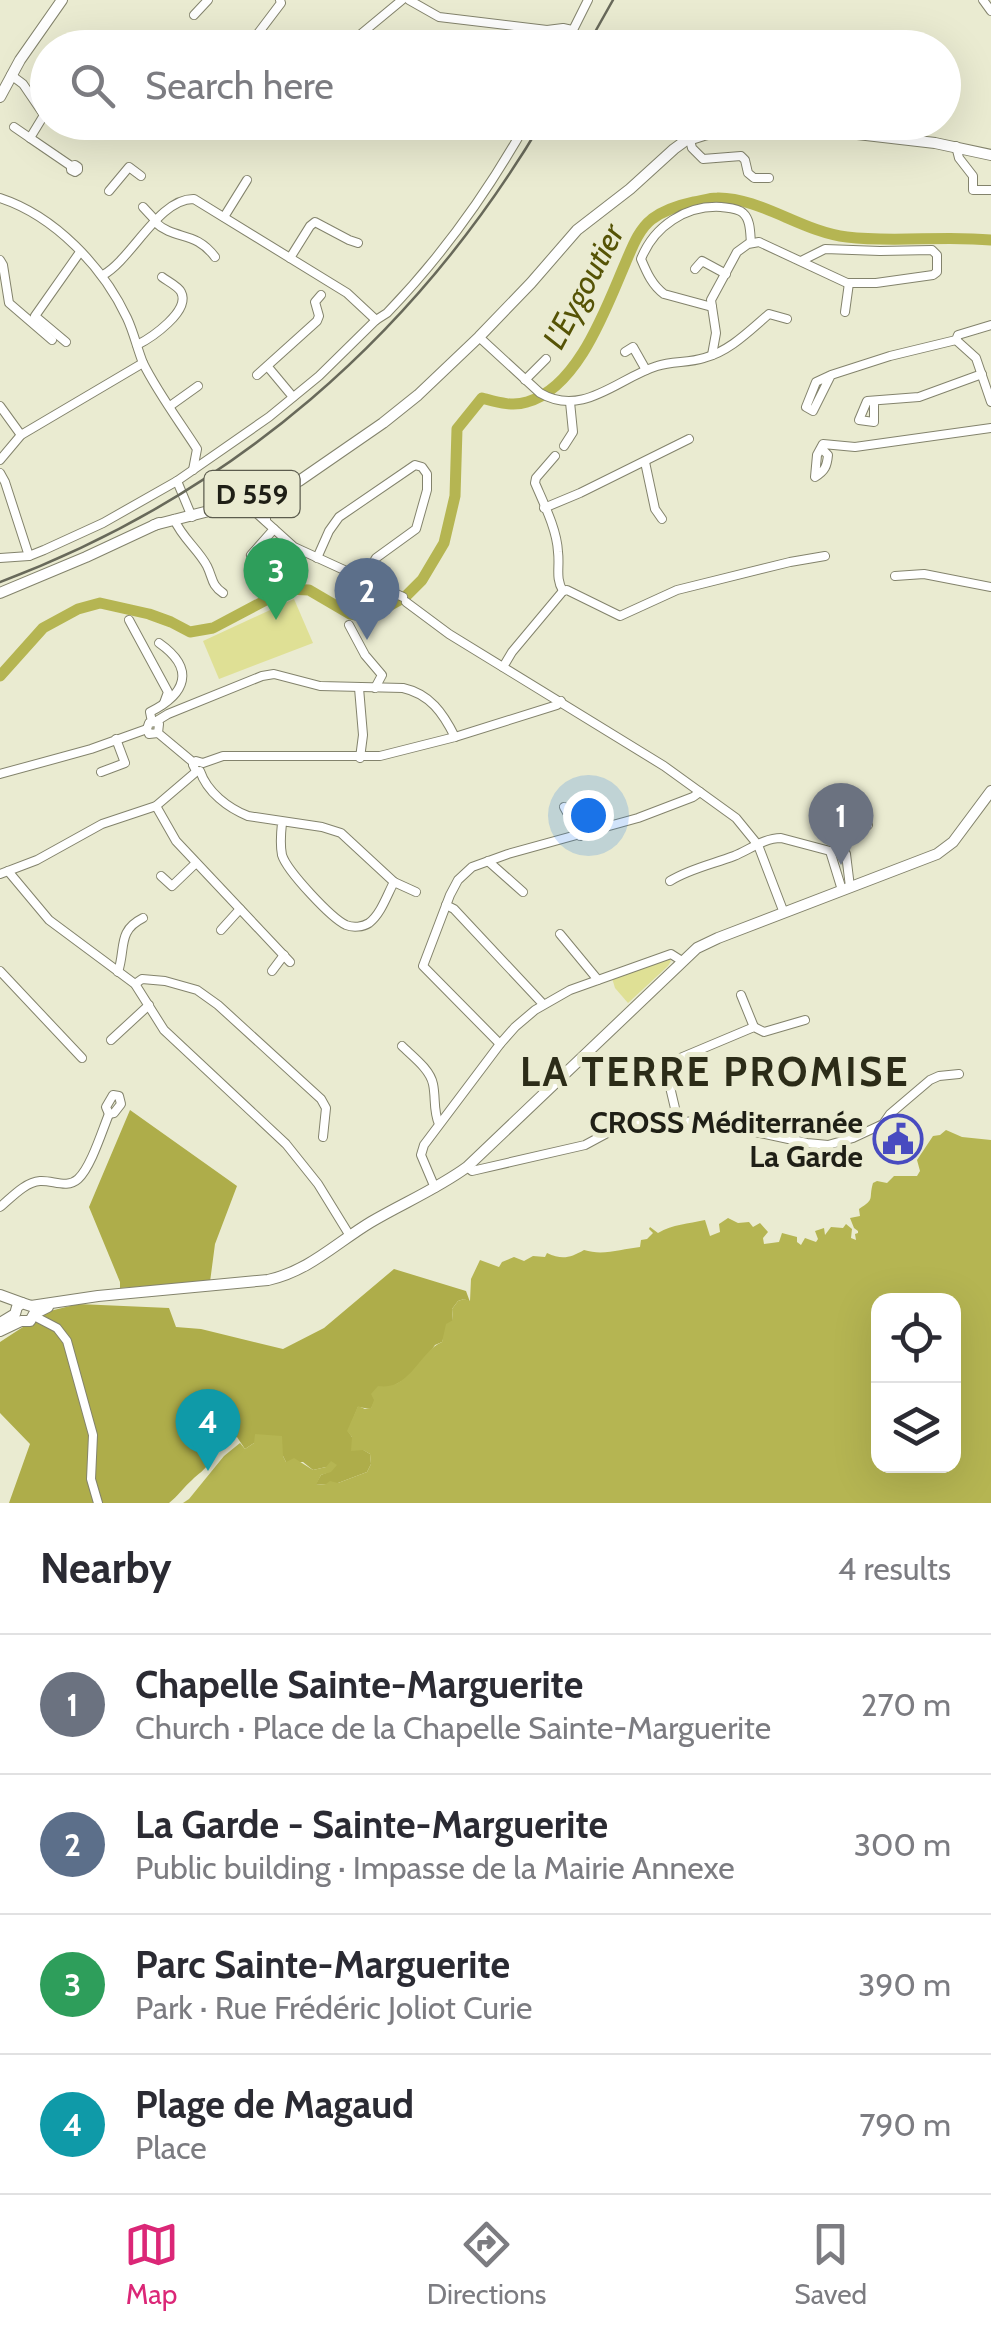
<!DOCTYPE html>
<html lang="en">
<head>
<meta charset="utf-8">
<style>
  :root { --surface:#fff; --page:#f2f2f3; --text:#2b2b33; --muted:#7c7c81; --line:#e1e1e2; --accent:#db2777 }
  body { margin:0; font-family:Cabin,sans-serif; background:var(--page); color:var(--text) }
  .controls { position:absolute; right:30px; bottom:30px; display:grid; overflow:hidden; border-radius:20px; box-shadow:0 10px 40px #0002 }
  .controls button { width:90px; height:90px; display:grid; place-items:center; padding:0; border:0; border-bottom:2px solid var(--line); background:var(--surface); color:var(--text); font:50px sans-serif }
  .you { position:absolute; left:588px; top:815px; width:35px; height:35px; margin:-25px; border:8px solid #fff; border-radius:50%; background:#1a73e8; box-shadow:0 0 0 15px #1a73e833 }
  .badge { display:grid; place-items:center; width:65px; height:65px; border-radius:50%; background:var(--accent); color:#fff; font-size:32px; font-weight:700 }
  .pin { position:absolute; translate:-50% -82px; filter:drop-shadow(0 2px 5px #0008) }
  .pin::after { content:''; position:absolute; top:52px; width:35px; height:30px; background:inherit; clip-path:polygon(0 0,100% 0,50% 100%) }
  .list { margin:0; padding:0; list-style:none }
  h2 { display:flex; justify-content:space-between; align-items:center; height:130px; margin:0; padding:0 40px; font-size:42px }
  h2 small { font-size:32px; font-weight:400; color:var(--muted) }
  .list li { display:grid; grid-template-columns:65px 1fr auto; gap:30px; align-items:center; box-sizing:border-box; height:140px; padding:0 40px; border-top:2px solid var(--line) }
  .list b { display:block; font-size:38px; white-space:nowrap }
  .list p { margin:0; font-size:32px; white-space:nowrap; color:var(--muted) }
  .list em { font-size:32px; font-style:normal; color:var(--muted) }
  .icon { flex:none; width:55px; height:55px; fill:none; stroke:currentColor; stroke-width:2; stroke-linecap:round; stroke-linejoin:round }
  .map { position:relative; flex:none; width:991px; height:1503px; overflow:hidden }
  .search { position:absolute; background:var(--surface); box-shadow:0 10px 40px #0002; left:30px; right:30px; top:30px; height:110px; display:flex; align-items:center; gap:25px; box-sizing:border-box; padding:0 35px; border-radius:55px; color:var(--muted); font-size:38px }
  .sheet { height:690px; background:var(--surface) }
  nav { display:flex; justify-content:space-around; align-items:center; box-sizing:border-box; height:140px; border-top:2px solid var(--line); background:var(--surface); font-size:28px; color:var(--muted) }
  nav a { display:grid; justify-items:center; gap:5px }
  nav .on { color:var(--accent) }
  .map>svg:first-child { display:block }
  .green { fill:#dfe095 }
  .forest { fill:#aead4a }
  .water { fill:#b5b552; fill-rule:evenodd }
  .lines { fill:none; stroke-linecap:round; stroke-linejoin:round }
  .river { stroke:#b5b552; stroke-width:11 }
  .minor-casing { stroke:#83836c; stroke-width:10 }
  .major-casing { stroke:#83836c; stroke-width:12 }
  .minor { stroke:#fff; stroke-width:8 }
  .major { stroke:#fff; stroke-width:10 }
  .rail { stroke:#68695a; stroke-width:2.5 }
  .minor-bridge-casing { stroke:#83836c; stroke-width:10; stroke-linecap:butt }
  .minor-bridge { stroke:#fff; stroke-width:8 }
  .labels { text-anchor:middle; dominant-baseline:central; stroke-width:10; stroke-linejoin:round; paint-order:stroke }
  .shield { fill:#eaebd1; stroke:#5c5c4e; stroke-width:2.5 }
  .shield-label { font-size:28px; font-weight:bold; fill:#1f1f16 }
  .poi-label { font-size:30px; font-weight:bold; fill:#1f1f16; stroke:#eaebd1; text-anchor:end }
  .water-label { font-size:32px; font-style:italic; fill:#555305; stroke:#eaebd1 }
  .district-label { font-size:40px; font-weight:bold; letter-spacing:2.5px; fill:#2c2c18; stroke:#eaebd1 }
</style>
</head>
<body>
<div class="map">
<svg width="991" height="1503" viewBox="0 0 991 1503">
  <rect width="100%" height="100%" fill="#eaebd1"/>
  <g class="green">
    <polygon points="294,599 313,643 219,679 203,641"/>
    <polygon points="668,958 671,961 668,966 628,1003 615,988 612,978"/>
  </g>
  <g class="forest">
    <polygon points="130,1110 237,1186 215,1244 210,1282 120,1288 120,1282 89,1207"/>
    <path d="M394,1269l72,22 4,11 -6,-3 -6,2 -6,8 1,12 -7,10 -4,11 -7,3c-8,11 -16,23 -27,32 -15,11 -29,12 -37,32l-13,-2 -10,24 4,6v6l18,11 1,10 -4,8 -29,11 -23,2 6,-10 10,-4 -5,-4 -13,3 -10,-8h-17l-3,-6 -29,-13 -9,6 -8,-12 -23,11c-2,5 -2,10 -5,15 -4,7 -11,11 -17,17 -8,7 -14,16 -23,23h-160l21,-59 -30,-31v-71l46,-30 32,-8 91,4 7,19 25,2 82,20 41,-21z"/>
  </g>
  <path class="water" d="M946,1130l16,7 29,3v363h-808l6,-4 35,-43 16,-13 5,6 9,-6 1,-9 27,2 1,20 3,6 8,-4 19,12 13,-3 5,-6 6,4 -6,7 -10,3 -5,10 10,-1 4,-3 8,2 29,-11 4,-8 -1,-10 -7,-4 -12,1 1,-14 -5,-6 11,-25 7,3 6,-1 3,-8 -3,-6 7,-8c32,5 41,-34 64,-44l4,-18 7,-4 -1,-11 6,-8 6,-2 6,2 1,-22 9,-19 19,7 3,-5 12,-5 10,4 9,-5 12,1 2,-4c15,7 23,5 37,-3 19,6 37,-1 56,-3l1,-7 6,-1 6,-6 -4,-4 1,-2 8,6c15,-9 30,-9 47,-13l5,16 10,-4 -1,-8 9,-6 10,5 11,-1 4,5 7,-4 8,9 -5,6 1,6 15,-2 3,-9 15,4v5l4,3 4,-7 11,4 2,-3 -3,-8 9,-3 1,7 6,-8 12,1 3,-4 6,5 -1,9 5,2 -1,-6 3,-1v-2l-4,-3 -4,-10 10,-2 -1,-7c17,-11 9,-9 14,-26l4,-2 10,2 7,-7h23l3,-5 -3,-11 16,-24 7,-1zM878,1300h76v166h-76z"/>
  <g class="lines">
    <path class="river" d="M0,676l43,-48 35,-19 22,-6 49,11 22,8 19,10 23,-4 74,-39 22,1 41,24 19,3 36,-20 17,-17 22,-37 11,-47 2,-67 25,-31c15,4 30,9 45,4 51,-14 79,-94 98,-138 7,-16 13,-34 27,-45 12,-9 28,-14 42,-17 7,-1 15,-4 23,-4 43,-1 85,34 130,39 48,6 96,-2 144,3"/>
    <g class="minor-casing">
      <g id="minor">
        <polyline points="409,0 439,17 547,30 563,28 572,30"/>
        <polyline points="983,0 991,11"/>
        <polyline points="194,15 208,0"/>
        <polyline points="247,48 281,3 280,0"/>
        <polyline points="344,48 402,0"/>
        <polyline points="564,48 588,0"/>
        <polyline points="11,75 23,84 44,115 30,138 71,166 75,165 78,167 78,170 75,172 71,170 71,166"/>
        <polyline points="671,122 685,141"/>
        <polyline points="14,127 30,138"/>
        <polyline points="251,131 269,122"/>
        <polyline points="690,140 692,148 703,159 741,156 745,160 748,173 754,178 769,178"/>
        <polyline points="956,146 959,158 973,176 973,190 991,190"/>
        <polyline points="109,191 129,167 141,176"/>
        <path d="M0,198c55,18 103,69 127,120 7,15 10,30 16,45 15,30 36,58 54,86l-4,21"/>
        <polyline points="143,207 156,221"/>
        <polyline points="224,217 247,180"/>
        <path d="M155,222c20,19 40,8 60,35"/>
        <polyline points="290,258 310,226 315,222 349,240 358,243"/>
        <polyline points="0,260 3,265 9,303 52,340"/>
        <polyline points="695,269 702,261 726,274"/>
        <path d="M103,275c29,-16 56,-77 91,-76l153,94 29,27"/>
        <path d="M712,307l-48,-13c-12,-9 -17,-21 -23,-35 13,-33 45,-54 80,-52 7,1 17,1 22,6 8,7 7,21 8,30"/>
        <polyline points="845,312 849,283"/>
        <path d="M479,337l61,56c43,25 78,-15 117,-27 15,-5 32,-3 47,-8 26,-7 45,-27 65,-44l18,5"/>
        <polyline points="956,340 976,358 991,402"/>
        <polyline points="66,342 35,316 80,252"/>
        <path d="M137,345c14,-7 54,-34 44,-53 -3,-6 -14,-11 -19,-15"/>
        <polyline points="625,352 633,347 646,370"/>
        <polyline points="712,355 716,333 711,300 737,252 748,244 759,242 847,283 876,283 933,275 937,272 937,255 932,250 880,251 825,249 801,261"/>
        <polyline points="268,367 293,397"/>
        <polyline points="257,375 317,321 319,316 315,302 321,295"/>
        <polyline points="831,375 816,382 806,407 813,411 831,375 890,356 956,340 958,335 991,325"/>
        <polyline points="525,380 546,359"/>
        <polyline points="874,401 874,422 859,420 867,401 919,397 982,374"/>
        <polyline points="0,406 21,435"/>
        <polyline points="170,406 198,386"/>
        <polyline points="564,446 573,432 570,402"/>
        <path d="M822,449l6,6c-1,11 -3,16 -13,22l2,-22 6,-11 32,3 136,-19"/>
        <path d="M555,456l-19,22 -1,5c9,21 22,47 23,69 2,15 -3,26 5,39"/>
        <polyline points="0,460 21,435 143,363"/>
        <polyline points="645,462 655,509 662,519"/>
        <polyline points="0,473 5,482 29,556"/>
        <polyline points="177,481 192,517"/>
        <polyline points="239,504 253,510 294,547 403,597"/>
        <polyline points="544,508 580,493 689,439"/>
        <path d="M174,519c8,19 24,30 33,47 6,12 4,19 16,27"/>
        <polyline points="266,521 266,508 276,491"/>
        <path d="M0,558l29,-2 15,-6 59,-27 74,-42 92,-64 50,-41 57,-56 11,-7c55,-57 101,-121 140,-191"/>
        <polyline points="317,558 329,531 339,517 415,465 422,467 427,474 427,490 416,529 376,558 364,578"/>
        <polyline points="260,565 251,555 274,529"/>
        <polyline points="895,576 924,574 991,587"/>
        <polyline points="563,591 567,590 620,616 677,590 790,562 825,556"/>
        <polyline points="406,602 449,634 664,766 736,818 758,845 784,913"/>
        <polyline points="129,620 168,692 164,703"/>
        <polyline points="349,625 365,655 382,675 375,688"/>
        <polyline points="503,667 512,652 563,591"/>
        <polyline points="359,688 363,735 360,758"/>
        <path d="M152,722l-2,-10c36,-18 46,-43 9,-69"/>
        <path d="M155,722l13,-8 94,-38 12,-2 46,12 83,2c27,6 40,25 52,49"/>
        <polyline points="158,733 159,724 155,722 149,723 147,729 149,734 158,733 194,763"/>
        <polyline points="196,771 193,765 196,761 203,763 223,756 380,756 455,737 557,705 561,701"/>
        <path d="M200,771c7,21 28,37 48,45l74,11 19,6 53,49c-7,13 -13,32 -25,41 -6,4 -16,5 -23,2 -15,-7 -59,-54 -64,-70 -2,-10 -1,-23 0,-32"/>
        <polyline points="101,772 125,763 116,739"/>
        <polyline points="0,774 91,749 147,729"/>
        <polyline points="156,806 176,841 290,962"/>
        <polyline points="564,807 580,836"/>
        <polyline points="841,847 846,854 850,887"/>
        <path d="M841,847c6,-16 11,-19 27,-22"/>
        <polyline points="830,851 842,890"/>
        <polyline points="488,861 523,892"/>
        <polyline points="8,871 49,920 135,984 164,1030 286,1144 318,1184 350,1236"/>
        <polyline points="0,874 37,860 102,824 156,806 197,771"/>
        <polyline points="161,876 172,886 196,863"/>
        <path d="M670,881c19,-12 43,-17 64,-25 15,-6 30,-18 47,-18l49,13"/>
        <polyline points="394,882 416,892"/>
        <polyline points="446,905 454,909 543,1004"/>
        <polyline points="221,930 240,909"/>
        <polyline points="560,934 598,980"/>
        <polyline points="0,971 82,1058"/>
        <polyline points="272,971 284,955"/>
        <path d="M118,972c8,-24 -1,-41 25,-54"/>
        <polyline points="135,984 142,979 165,981 197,990 218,1005 321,1099 326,1108 323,1137"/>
        <polyline points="741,995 754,1027"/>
        <polyline points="111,1040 149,1005"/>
        <polyline points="500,1044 423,966 450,895 458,880 472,867 508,854 638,818 693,797 700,792"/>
        <path d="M402,1046c10,10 28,23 31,38 3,14 0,27 6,40"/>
        <polygon points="113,1095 119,1096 121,1104 114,1113 109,1114 106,1107"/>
        <polyline points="678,1121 666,1070 673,1061 754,1027 764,1032 805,1020"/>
        <polyline points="467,1167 472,1171 585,1145 624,1124 703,1121 807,1143 828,1145 853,1138 883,1124 890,1114 930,1080 939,1076 959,1074"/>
        <polyline points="435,1188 421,1155 424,1145 500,1044 515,1027 535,1010 570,990 671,954 682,961"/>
        <path d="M0,1207c11,-9 25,-25 40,-26 13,-1 27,8 38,-2 13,-12 24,-48 31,-65"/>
        <polyline points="34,1316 57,1328 67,1341 93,1435 91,1479 98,1503"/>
      </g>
    </g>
    <g class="major-casing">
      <g id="major">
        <polyline points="0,97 20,60 62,0"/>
        <polyline points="154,525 248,501 299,481 383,423 418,395 479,337 531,283 577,230 630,189 674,149 685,141 704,135 749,125 771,124 935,143 991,155"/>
        <polyline points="0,593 86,557 159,523"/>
        <polyline points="0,1295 22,1303"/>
        <path d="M0,1323l15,-9 2,-7 5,-4 9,3 67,-10 170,-16c41,-9 68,-37 103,-58 32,-19 66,-33 96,-55l230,-219 21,-10 219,-84 16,-12 38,-51"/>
        <polyline points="0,1331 21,1321 30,1321 34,1314 48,1307"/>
      </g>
    </g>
    <use href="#minor" class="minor"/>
    <use href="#major" class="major"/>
    <g class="rail">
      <polyline points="586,48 613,0"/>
      <path d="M0,582c232,-87 416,-247 542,-460"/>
    </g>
    <g class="minor-bridge-casing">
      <polyline id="minor-bridge" points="575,41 588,48"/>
    </g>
    <use href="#minor-bridge" class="minor-bridge"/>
  </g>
  <defs>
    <g id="civic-ring" transform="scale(2.5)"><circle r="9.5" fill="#eaebd1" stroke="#484bc0" stroke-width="1.5"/><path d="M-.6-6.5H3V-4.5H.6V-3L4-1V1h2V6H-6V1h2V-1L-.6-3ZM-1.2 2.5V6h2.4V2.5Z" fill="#484bc0"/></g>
  </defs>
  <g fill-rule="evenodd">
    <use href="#civic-ring" x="898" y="1139"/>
  </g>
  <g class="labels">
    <rect class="shield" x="204.5" y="471" width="95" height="46" rx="8"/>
    <g class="shield-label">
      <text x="252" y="494">D 559</text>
    </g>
    <g class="poi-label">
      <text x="863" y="1122">CROSS Méditerranée<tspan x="863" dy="34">La Garde</tspan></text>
    </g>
    <g class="water-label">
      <text transform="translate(583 286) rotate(-62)">L'Eygoutier</text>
    </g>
    <g class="district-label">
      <text x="715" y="1071">LA TERRE PROMISE</text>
    </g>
  </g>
</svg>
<div class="controls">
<button><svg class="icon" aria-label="locate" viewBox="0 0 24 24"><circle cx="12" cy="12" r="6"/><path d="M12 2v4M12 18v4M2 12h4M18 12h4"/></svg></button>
<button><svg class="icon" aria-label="layers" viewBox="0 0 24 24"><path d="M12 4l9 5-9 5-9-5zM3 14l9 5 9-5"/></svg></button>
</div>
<div class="you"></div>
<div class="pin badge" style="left:841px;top:865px;background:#6b7280">1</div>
<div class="pin badge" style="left:367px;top:640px;background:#5c6f8a">2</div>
<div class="pin badge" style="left:276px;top:620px;background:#2e9e5b">3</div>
<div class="pin badge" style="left:208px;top:1471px;background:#0f9aa8">4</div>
<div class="search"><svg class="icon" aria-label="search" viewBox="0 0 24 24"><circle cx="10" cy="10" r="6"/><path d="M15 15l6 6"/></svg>Search here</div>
</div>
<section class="sheet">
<h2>Nearby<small>4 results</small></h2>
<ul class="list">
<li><span class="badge" style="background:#6b7280">1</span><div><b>Chapelle Sainte-Marguerite</b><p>Church · Place de la Chapelle Sainte-Marguerite</p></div><em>270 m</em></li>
<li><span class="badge" style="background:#5c6f8a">2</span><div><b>La Garde - Sainte-Marguerite</b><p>Public building · Impasse de la Mairie Annexe</p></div><em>300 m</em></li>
<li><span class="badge" style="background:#2e9e5b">3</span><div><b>Parc Sainte-Marguerite</b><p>Park · Rue Frédéric Joliot Curie</p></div><em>390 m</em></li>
<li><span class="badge" style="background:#0f9aa8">4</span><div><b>Plage de Magaud</b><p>Place</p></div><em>790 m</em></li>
</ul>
</section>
<nav>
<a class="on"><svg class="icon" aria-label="map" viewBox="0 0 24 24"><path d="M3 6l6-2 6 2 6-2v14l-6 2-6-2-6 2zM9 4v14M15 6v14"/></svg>Map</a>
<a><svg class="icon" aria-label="directions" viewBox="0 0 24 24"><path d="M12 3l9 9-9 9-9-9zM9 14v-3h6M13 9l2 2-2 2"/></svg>Directions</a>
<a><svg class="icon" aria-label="saved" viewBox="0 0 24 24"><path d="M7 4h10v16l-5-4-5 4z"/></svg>Saved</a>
</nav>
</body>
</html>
